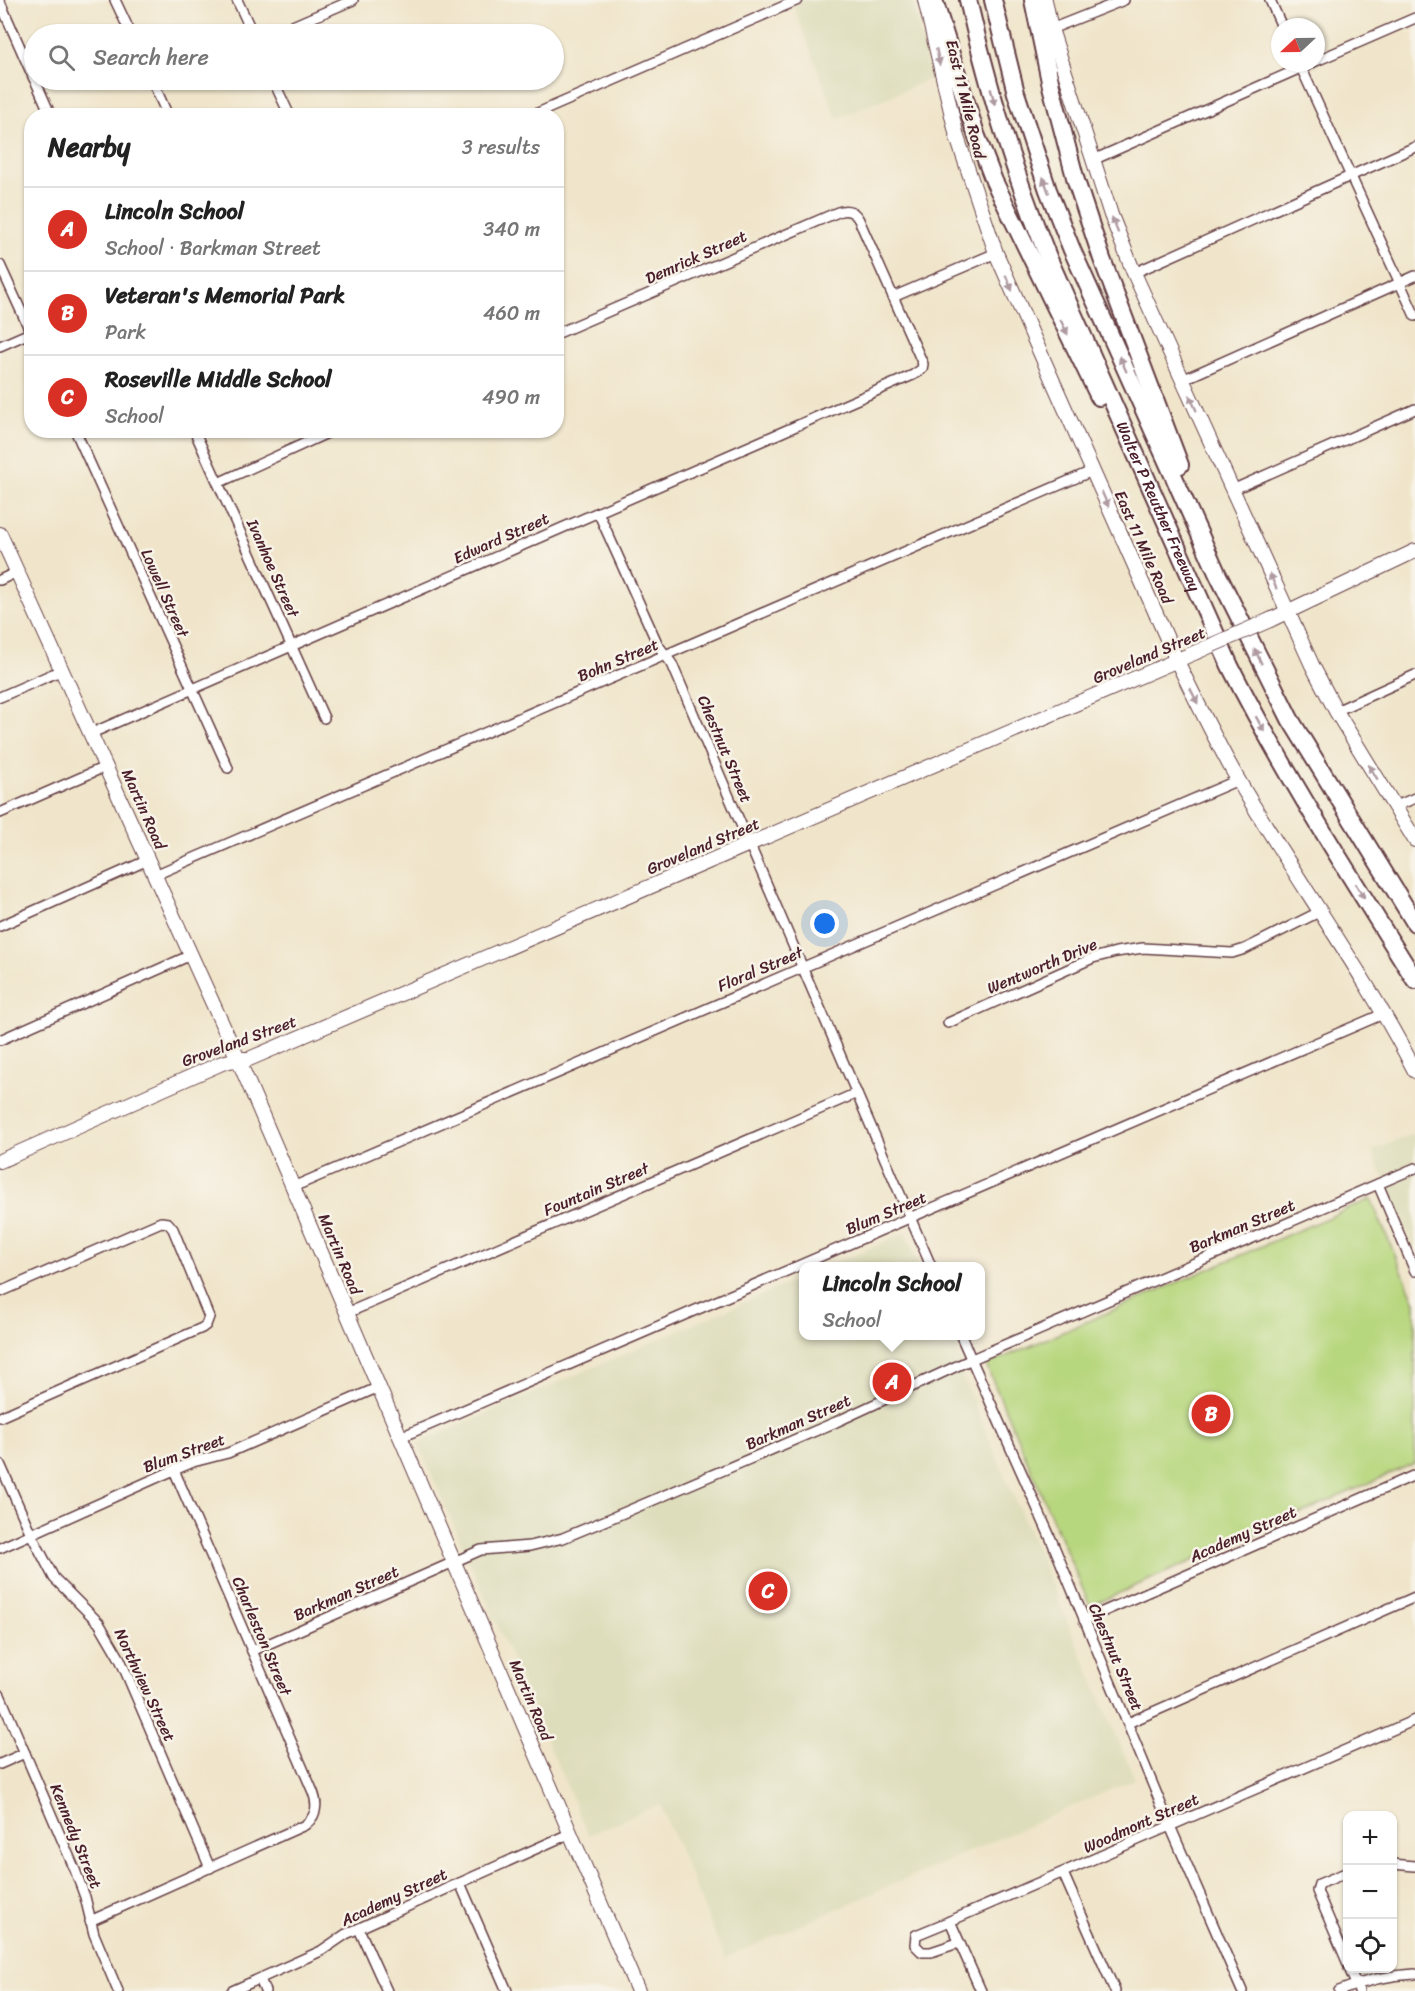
<!DOCTYPE html>
<html lang="en">
<head>
<meta charset="utf-8">
<style>
  :root { --surface:#fff; --page:#f2f2f2; --text:#222; --muted:#767676; --line:#e0e0e0; --accent:#d93025 }
  body { margin:0; font-family:Sriracha,sans-serif; background:var(--page); color:var(--text) }
  .controls { position:absolute; right:18px; bottom:18px; display:grid; overflow:hidden; border-radius:12px; box-shadow:0 2px 4px #0004 }
  .controls button { width:54px; height:54px; display:grid; place-items:center; padding:0; border:0; border-bottom:2px solid var(--line); background:var(--surface); color:var(--text); font:30px sans-serif }
  .compass { position:absolute; left:1271px; top:18px; width:54px; height:54px; border-radius:50%; background:var(--surface); box-shadow:0 2px 4px #0004; rotate:248deg }
  .you { position:absolute; left:825px; top:924px; width:21px; height:21px; margin:-15px; border:4px solid #fff; border-radius:50%; background:#1a73e8; box-shadow:0 0 0 9px #1a73e833 }
  .badge { display:grid; place-items:center; width:39px; height:39px; border-radius:50%; background:var(--accent); color:#fff; font-size:20px; font-weight:700 }
  .pin { position:absolute; translate:-50% -50%; border:3px solid #fff; box-shadow:0 2px 6px #0006 }
  .popup { position:absolute; left:799px; top:1262px; width:186px; height:78px; box-sizing:border-box; display:grid; place-content:center; border-radius:12px; background:var(--surface); filter:drop-shadow(0 2px 4px #0005); font-size:20px; white-space:nowrap; color:var(--muted) }
  .popup b { font-size:22px; color:var(--text) }
  .popup::after { content:''; position:absolute; left:50%; top:100%; margin-left:-12px; border:12px solid transparent; border-top-color:var(--surface) }
  .list { margin:0; padding:0; list-style:none }
  h2 { display:flex; justify-content:space-between; align-items:center; height:78px; margin:0; padding:0 24px; font-size:26px }
  h2 small { font-size:20px; font-weight:400; color:var(--muted) }
  .list li { display:grid; grid-template-columns:39px 1fr auto; gap:18px; align-items:center; box-sizing:border-box; height:84px; padding:0 24px; border-top:2px solid var(--line) }
  .list b { display:block; font-size:22px; white-space:nowrap }
  .list p { margin:0; font-size:20px; white-space:nowrap; color:var(--muted) }
  .list em { font-size:20px; font-style:normal; color:var(--muted) }
  .icon { flex:none; width:33px; height:33px; fill:none; stroke:currentColor; stroke-width:2; stroke-linecap:round; stroke-linejoin:round }
  .map { position:relative; flex:none; width:1415px; height:1991px; overflow:hidden }
  .search { position:absolute; background:var(--surface); box-shadow:0 2px 4px #0004; left:24px; top:24px; width:540px; height:66px; display:flex; align-items:center; gap:15px; box-sizing:border-box; padding:0 21px; border-radius:33px; color:var(--muted); font-size:22px }
  .panel { position:absolute; background:var(--surface); box-shadow:0 2px 4px #0004; left:24px; top:108px; width:540px; height:330px; border-radius:24px }
  .map>svg:first-child { display:block }
  .built { fill:#deddbb }
  .green { fill:#b7d77e; stroke:#807b54; stroke-width:1.5 }
  .lines { fill:none; stroke-linecap:round; stroke-linejoin:round }
  .street-casing { stroke:#633d43; stroke-width:12 }
  .secondary-casing { stroke:#633d43; stroke-width:16 }
  .highway-casing { stroke:#633d43; stroke-width:20 }
  .street { stroke:#fff; stroke-width:9 }
  .secondary { stroke:#fff; stroke-width:14 }
  .highway { stroke:#fff; stroke-width:16 }
  .secondary-bridge-casing { stroke:#633d43; stroke-width:16; stroke-linecap:butt }
  .secondary-bridge { stroke:#fff; stroke-width:14 }
  .oneway { fill:#ae9aa0 }
  .labels { text-anchor:middle; dominant-baseline:central; stroke-width:5; stroke-linejoin:round; paint-order:stroke }
  .street-label { font-size:16px; fill:#4a1f2b; stroke:#f7f3e8 }
</style>
</head>
<body>
<div class="map">
<svg width="1415" height="1991" viewBox="0 0 1415 1991">
  <rect width="100%" height="100%" fill="#f7f3e8"/>
  <filter id="ink" filterUnits="userSpaceOnUse"><feTurbulence type="fractalNoise" baseFrequency=".0167" numOctaves="2"/><feDisplacementMap in="SourceGraphic" scale="12" xChannelSelector="R" yChannelSelector="G"/><feConvolveMatrix kernelMatrix="1 2 1 2 8 2 1 2 1" color-interpolation-filters="sRGB"/></filter>
  <filter id="wash" filterUnits="userSpaceOnUse"><feTurbulence type="fractalNoise" baseFrequency=".008" numOctaves="4" result="noise"/><feDisplacementMap in="SourceGraphic" scale="24" xChannelSelector="R" yChannelSelector="G"/><feGaussianBlur stdDeviation="1.35" result="paint"/><feColorMatrix in="noise" values="0 0 0 0 0 0 0 0 0 0 0 0 0 0 0 0 0 1.4 0 .05"/><feComposite in="paint" operator="in"/></filter>
  <g filter="url(#wash)">
    <rect width="100%" height="100%" fill="#f0e5ca"/>
    <g class="built">
      <polygon points="791,0 913,0 930,79 837,119"/>
      <polygon points="1415,1133 1415,1250 1372,1151"/>
      <polygon points="905,1233 920,1266 827,1266"/>
      <polygon points="803,1277 804,1336 950,1336 965,1370 961,1373 1135,1779 725,1958 660,1804 588,1835 418,1443"/>
    </g>
    <polygon class="green" points="1371,1199 1415,1302 1415,1463 1090,1606 986,1365"/>
  </g>
  <g filter="url(#ink)">
    <g class="lines">
      <g class="street-casing">
        <g id="street">
          <polyline points="115,0 131,34"/>
          <polyline points="237,0 253,34"/>
          <polyline points="1270,0 1282,27"/>
          <polyline points="0,2 34,79"/>
          <polyline points="1051,29 1124,0"/>
          <polyline points="274,34 353,0"/>
          <polyline points="1316,61 1415,18"/>
          <polyline points="1299,63 1415,316"/>
          <polyline points="35,80 51,116"/>
          <polyline points="152,80 168,116"/>
          <polyline points="273,80 290,116"/>
          <polyline points="531,116 798,0"/>
          <polyline points="1093,160 1312,63"/>
          <polyline points="0,265 32,335"/>
          <polyline points="1134,273 1415,147"/>
          <polyline points="893,297 996,253"/>
          <polyline points="0,346 32,332"/>
          <polyline points="1182,380 1415,276"/>
          <polyline points="75,430 228,768"/>
          <polyline points="194,430 324,718"/>
          <polyline points="218,483 334,430"/>
          <polyline points="1232,490 1415,409"/>
          <polyline points="598,512 658,645 672,664 931,1266"/>
          <polyline points="0,580 17,572"/>
          <polyline points="0,697 62,670"/>
          <polyline points="1336,711 1415,675"/>
          <path d="M92,733l821,-358 9,-6 1,-5 -64,-144c-4,-8 -11,-12 -21,-8l-282,122"/>
          <polyline points="1394,807 1415,798"/>
          <polyline points="0,813 107,766"/>
          <polyline points="155,875 1092,471"/>
          <polyline points="0,926 148,860"/>
          <polyline points="948,1023 1093,958 1116,952 1143,948 1232,953 1245,949 1321,911"/>
          <polyline points="0,1040 191,955"/>
          <polyline points="1378,1184 1415,1271"/>
          <polyline points="293,1187 1238,780"/>
          <polyline points="0,1292 161,1222 168,1223 173,1229 209,1317 206,1325 202,1328 0,1417"/>
          <polyline points="347,1313 857,1093"/>
          <polyline points="961,1336 1051,1539 1170,1826 1242,1991"/>
          <polyline points="401,1437 1383,1014"/>
          <polyline points="0,1464 31,1534 54,1578 99,1623 120,1659 210,1868"/>
          <polyline points="0,1548 174,1470 193,1462 228,1453 379,1387"/>
          <polyline points="1084,1620 1415,1475"/>
          <polyline points="252,1651 481,1550 530,1546 563,1538 616,1516 836,1422 972,1359 1415,1168"/>
          <polyline points="0,1695 75,1870 85,1897 94,1934 118,1991"/>
          <polyline points="1128,1723 1415,1597"/>
          <polyline points="0,1764 25,1753"/>
          <polyline points="1392,1864 1415,1866"/>
          <polyline points="1348,1872 1319,1884 1317,1891 1348,1964"/>
          <polyline points="1063,1873 1115,1991"/>
          <polyline points="460,1883 507,1991"/>
          <path d="M90,1921l215,-96c12,-9 13,-20 8,-33l-139,-322"/>
          <polyline points="950,1921 916,1935 915,1945 922,1952 931,1952 958,1943"/>
          <polyline points="359,1929 387,1991"/>
          <polyline points="1349,1968 1359,1991"/>
          <polyline points="260,1979 265,1991"/>
          <polyline points="232,1991 321,1951 346,1934 571,1833"/>
          <polyline points="981,1991 950,1921 1415,1720"/>
          <path d="M1339,1991c24,-10 50,-16 76,-17"/>
        </g>
      </g>
      <g class="secondary-casing">
        <g id="secondary">
          <path d="M925,0l32,137 39,116 181,408c19,39 38,79 60,117 57,99 126,192 178,293"/>
          <polyline points="1045,0 1051,29 1111,215 1134,273 1312,665 1336,711 1415,840"/>
          <polyline points="0,534 238,1059 638,1991"/>
          <polyline points="1270,620 1415,551"/>
          <polyline points="0,1161 222,1063 238,1059 249,1059 1194,653"/>
        </g>
      </g>
      <g class="highway-casing">
        <g id="highway">
          <polyline points="934,0 976,134 994,181 1099,397"/>
          <path id="s1" d="M968,0c20,88 46,173 80,257l182,409c55,109 121,211 185,314"/>
          <polyline points="993,0 1016,93 1048,190 1072,250 1218,575 1290,719 1415,923"/>
          <polyline points="1033,0 1051,86 1076,181 1102,259 1180,465"/>
        </g>
      </g>
      <use href="#street" class="street"/>
      <use href="#secondary" class="secondary"/>
      <use href="#highway" class="highway"/>
      <g class="secondary-bridge-casing">
        <polyline id="secondary-bridge" points="1194,653 1270,620"/>
      </g>
      <use href="#secondary-bridge" class="secondary-bridge"/>
    </g>
    <defs><path id="oneway-solid" d="M-6-.8H1V-3.2L6.5 0L1 3.2V.8H-6Z" transform="scale(1.5)"/></defs>
    <g class="oneway">
      <use href="#oneway-solid" transform="translate(938 57) rotate(78)"/>
      <use href="#oneway-solid" transform="translate(993 97) rotate(74)"/>
      <use href="#oneway-solid" transform="translate(1046 185) rotate(-110)"/>
      <use href="#oneway-solid" transform="translate(1115 225) rotate(-111)"/>
      <use href="#oneway-solid" transform="translate(1009 283) rotate(67)"/>
      <use href="#oneway-solid" transform="translate(1064 327) rotate(64)"/>
      <use href="#oneway-solid" transform="translate(1123 364) rotate(-114)"/>
      <use href="#oneway-solid" transform="translate(1193 403) rotate(-114)"/>
      <use href="#oneway-solid" transform="translate(1105 499) rotate(66)"/>
      <use href="#oneway-solid" transform="translate(1273 581) rotate(-114)"/>
      <use href="#oneway-solid" transform="translate(1258 656) rotate(-115)"/>
      <use href="#oneway-solid" transform="translate(1194 696) rotate(64)"/>
      <use href="#oneway-solid" transform="translate(1260 724) rotate(61)"/>
      <use href="#oneway-solid" transform="translate(1373 772) rotate(-121)"/>
      <use href="#oneway-solid" transform="translate(1360 891) rotate(58)"/>
    </g>
  </g>
  <g class="labels">
    <g class="street-label">
      <text transform="translate(966 99) rotate(76)">East 11 Mile Road</text>
      <text transform="translate(696 257) rotate(-24)">Demrick Street</text>
      <text stroke="none"><textPath href="#s1" startOffset="542">Walter P Reuther Freeway</textPath></text>
      <text transform="translate(501 538) rotate(-24)">Edward Street</text>
      <text transform="translate(1144 547) rotate(66)">East 11 Mile Road</text>
      <text transform="translate(273 568) rotate(66)">Ivanhoe Street</text>
      <text transform="translate(165 593) rotate(66)">Lowell Street</text>
      <text transform="translate(1149 655) rotate(-23)">Groveland Street</text>
      <text transform="translate(618 660) rotate(-23)">Bohn Street</text>
      <text transform="translate(725 749) rotate(67)">Chestnut Street</text>
      <text transform="translate(144 809) rotate(66)">Martin Road</text>
      <text transform="translate(703 846) rotate(-23)">Groveland Street</text>
      <text transform="translate(1042 966) rotate(-23)">Wentworth Drive</text>
      <text transform="translate(760 969) rotate(-23)">Floral Street</text>
      <text transform="translate(239 1041) rotate(-20)">Groveland Street</text>
      <text transform="translate(596 1189) rotate(-23)">Fountain Street</text>
      <text transform="translate(886 1213) rotate(-23)">Blum Street</text>
      <text transform="translate(1242 1226) rotate(-23)">Barkman Street</text>
      <text transform="translate(340 1254) rotate(67)">Martin Road</text>
      <text transform="translate(798 1422) rotate(-24)">Barkman Street</text>
      <text transform="translate(184 1453) rotate(-20)">Blum Street</text>
      <text transform="translate(1243 1534) rotate(-24)">Academy Street</text>
      <text transform="translate(346 1593) rotate(-24)">Barkman Street</text>
      <text transform="translate(262 1636) rotate(67)">Charleston Street</text>
      <text transform="translate(1116 1657) rotate(67)">Chestnut Street</text>
      <text transform="translate(145 1685) rotate(65)">Northview Street</text>
      <text transform="translate(531 1700) rotate(67)">Martin Road</text>
      <text transform="translate(1141 1823) rotate(-24)">Woodmont Street</text>
      <text transform="translate(76 1836) rotate(68)">Kennedy Street</text>
      <text transform="translate(394 1897) rotate(-25)">Academy Street</text>
    </g>
  </g>
</svg>
<div class="controls">
<button>+</button>
<button>−</button>
<button><svg class="icon" aria-label="locate" viewBox="0 0 24 24"><circle cx="12" cy="12" r="6"/><path d="M12 2v4M12 18v4M2 12h4M18 12h4"/></svg></button>
</div>
<svg class="compass" viewBox="-18 -18 36 36"><path d="M0-13l5 13h-10z" fill="#e53935"/><path d="M0 13l5-13h-10z" fill="#767676"/></svg>
<div class="you"></div>
<div class="pin badge" style="left:892px;top:1382px">A</div>
<div class="popup"><b>Lincoln School</b>School</div>
<div class="pin badge" style="left:1211px;top:1414px">B</div>
<div class="pin badge" style="left:768px;top:1591px">C</div>
<div class="search"><svg class="icon" aria-label="search" viewBox="0 0 24 24"><circle cx="10" cy="10" r="6"/><path d="M15 15l6 6"/></svg>Search here</div>
<section class="panel">
<h2>Nearby<small>3 results</small></h2>
<ul class="list">
<li><span class="badge">A</span><div><b>Lincoln School</b><p>School · Barkman Street</p></div><em>340 m</em></li>
<li><span class="badge">B</span><div><b>Veteran's Memorial Park</b><p>Park</p></div><em>460 m</em></li>
<li><span class="badge">C</span><div><b>Roseville Middle School</b><p>School</p></div><em>490 m</em></li>
</ul>
</section>
</div>
</body>
</html>
